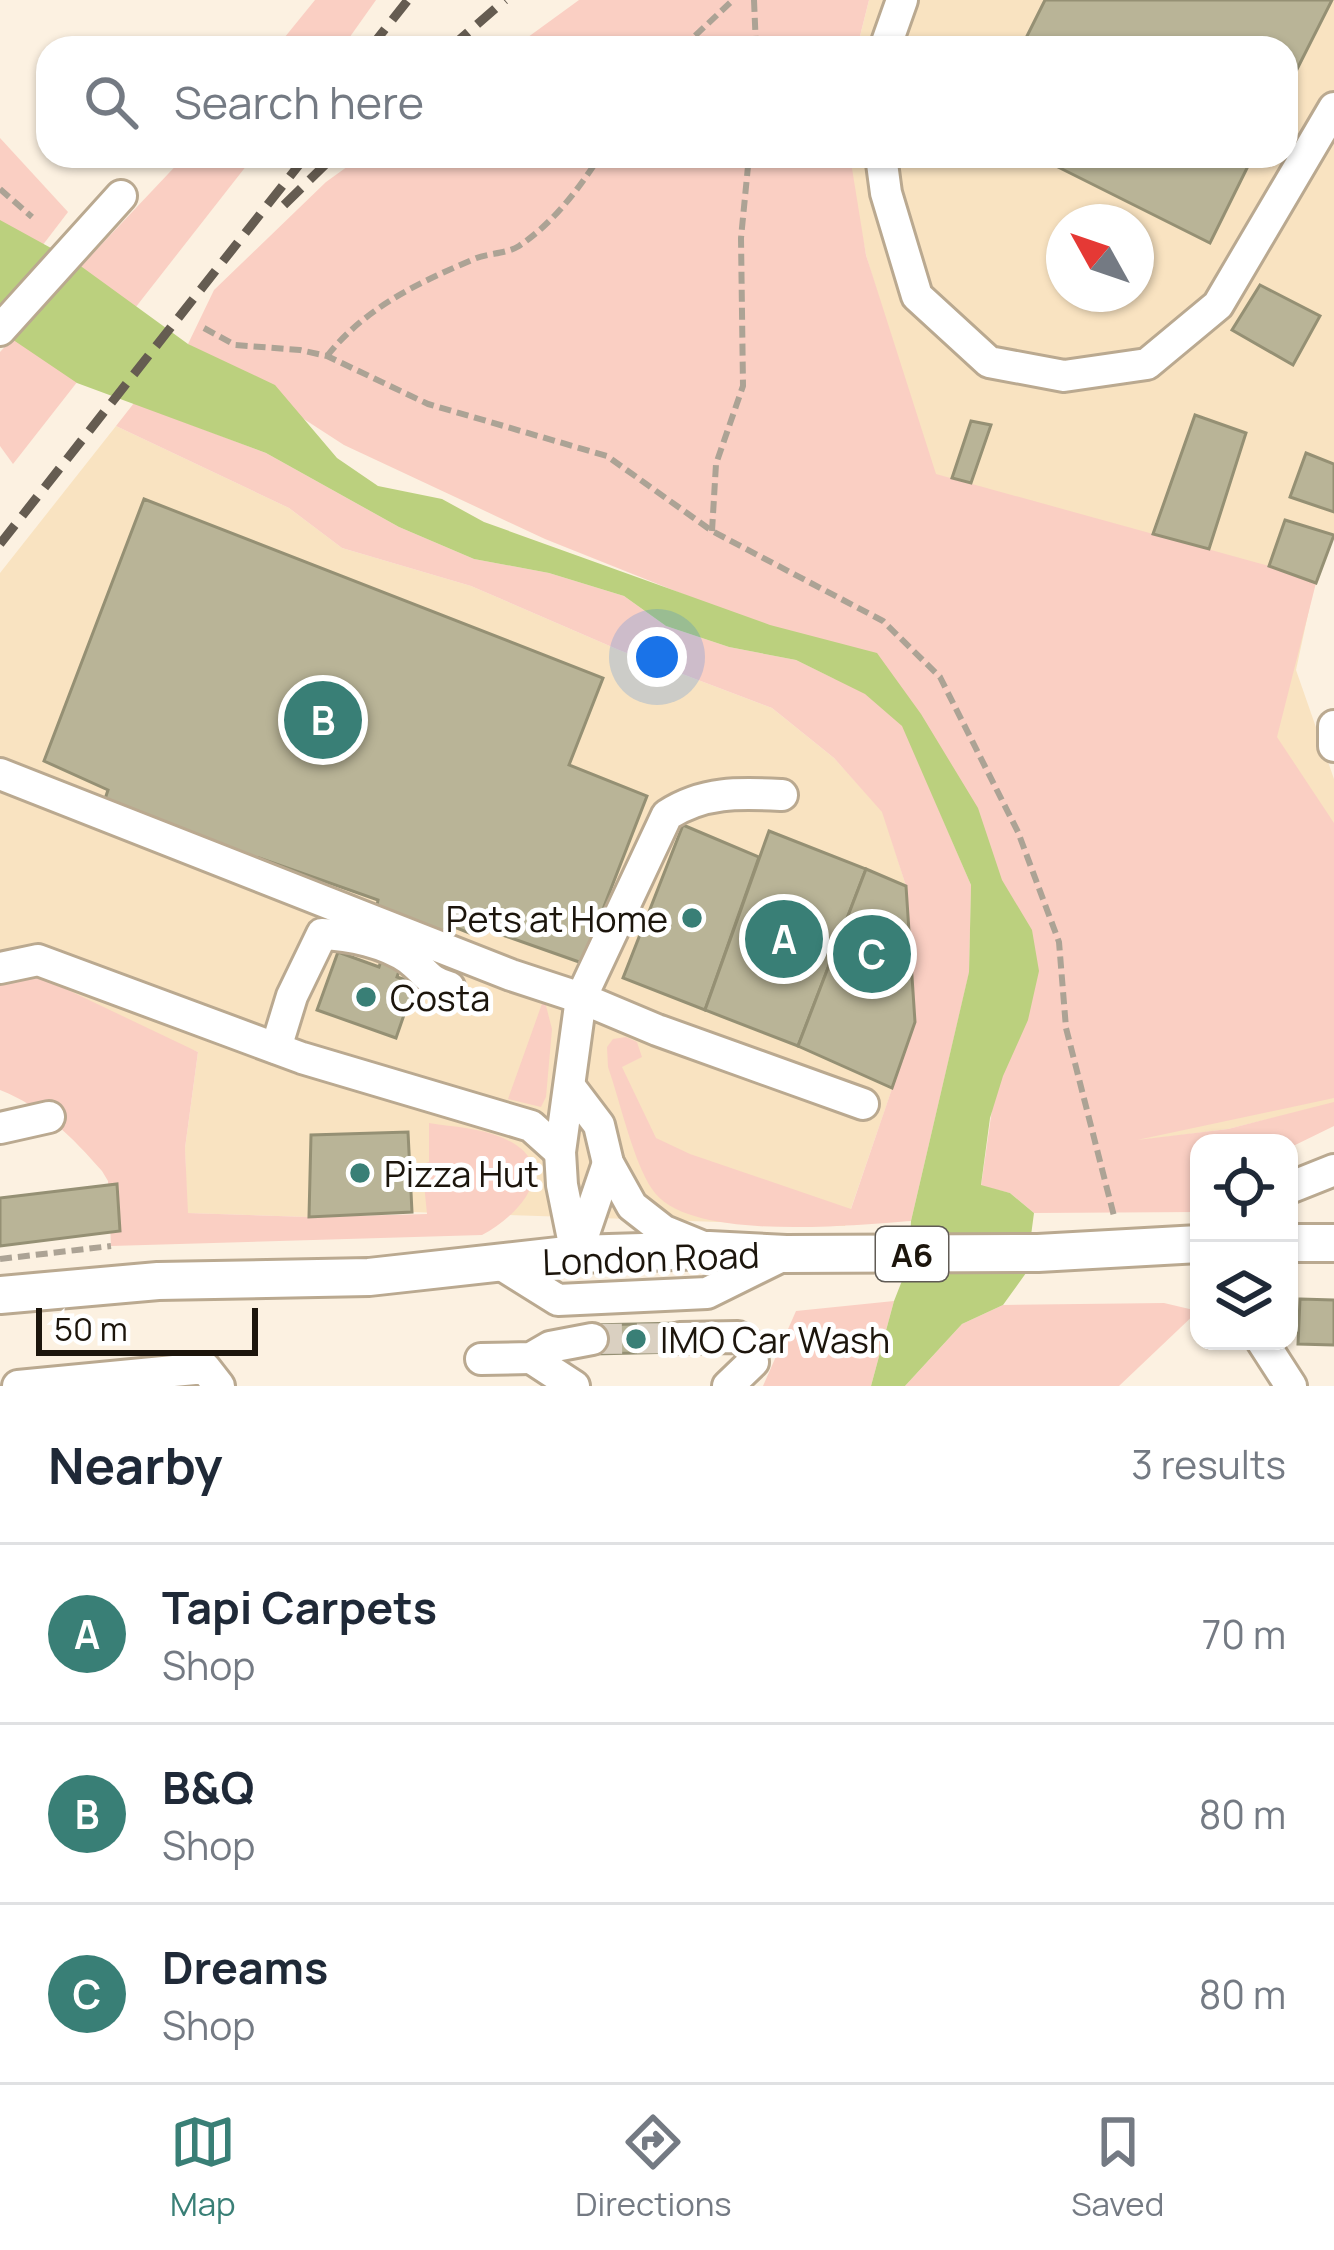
<!DOCTYPE html>
<html lang="en">
<head>
<meta charset="utf-8">
<style>
  :root { --surface:#fff; --page:#f6f6f7; --text:#1f2937; --muted:#747a83; --line:#e0e1e3; --accent:#397f76 }
  body { margin:0; font-family:Manrope,sans-serif; background:var(--page); color:var(--text) }
  .controls { position:absolute; right:36px; bottom:36px; display:grid; overflow:hidden; border-radius:24px; box-shadow:0 3px 9px #0004 }
  .controls button { width:108px; height:108px; display:grid; place-items:center; padding:0; border:0; border-bottom:3px solid var(--line); background:var(--surface); color:var(--text); font:60px sans-serif }
  .compass { position:absolute; left:1046px; top:204px; width:108px; height:108px; border-radius:50%; background:var(--surface); box-shadow:0 3px 9px #0004; rotate:310deg }
  .scale { position:absolute; left:36px; bottom:30px; width:222px; box-sizing:border-box; padding-left:12px; border:6px solid #1c150c; border-top:0; font-size:33px; line-height:42px; white-space:nowrap; color:#1c150c; -webkit-text-stroke:9px #fff; paint-order:stroke }
  .you { position:absolute; left:657px; top:657px; width:42px; height:42px; margin:-30px; border:9px solid #fff; border-radius:50%; background:#1a73e8; box-shadow:0 0 0 18px #1a73e833 }
  .badge { display:grid; place-items:center; width:78px; height:78px; border-radius:50%; background:var(--accent); color:#fff; font-size:39px; font-weight:700 }
  .pin { position:absolute; translate:-50% -50%; border:6px solid #fff; box-shadow:0 3px 12px #0006 }
  .list { margin:0; padding:0; list-style:none }
  h2 { display:flex; justify-content:space-between; align-items:center; height:156px; margin:0; padding:0 48px; font-size:51px }
  h2 small { font-size:39px; font-weight:400; color:var(--muted) }
  .list li { display:grid; grid-template-columns:78px 1fr auto; gap:36px; align-items:center; box-sizing:border-box; height:180px; padding:0 48px; border-top:3px solid var(--line) }
  .list b { display:block; font-size:45px; white-space:nowrap }
  .list p { margin:0; font-size:39px; white-space:nowrap; color:var(--muted) }
  .list em { font-size:39px; font-style:normal; color:var(--muted) }
  .icon { flex:none; width:66px; height:66px; fill:none; stroke:currentColor; stroke-width:2; stroke-linecap:round; stroke-linejoin:round }
  .map { position:relative; flex:none; width:1334px; height:1386px; overflow:hidden }
  .search { position:absolute; background:var(--surface); box-shadow:0 3px 9px #0004; left:36px; right:36px; top:36px; height:132px; display:flex; align-items:center; gap:30px; box-sizing:border-box; padding:0 42px; border-radius:36px; color:var(--muted); font-size:45px }
  .sheet { height:696px; background:var(--surface) }
  nav { display:flex; justify-content:space-around; align-items:center; box-sizing:border-box; height:168px; border-top:3px solid var(--line); background:var(--surface); font-size:33px; color:var(--muted) }
  nav a { display:grid; justify-items:center; gap:6px }
  nav .on { color:var(--accent) }
  .map>svg:first-child { display:block }
  .built { fill:#f9e3c1; fill-rule:evenodd }
  .green { fill:#facfc3 }
  .water { fill:#bbd07e }
  .building { fill:#b9b497; stroke:#959074; stroke-width:3 }
  .lines { fill:none; stroke-linecap:round; stroke-linejoin:round }
  .minor-tunnel { stroke:#dad0c1; stroke-width:30; stroke-dasharray:30 15; stroke-linecap:butt }
  .minor-casing { stroke:#baa990; stroke-width:36 }
  .major-casing { stroke:#baa990; stroke-width:42 }
  .path { stroke:#aca395; stroke-width:6; stroke-dasharray:12 6; stroke-linecap:butt }
  .minor { stroke:#fff; stroke-width:30 }
  .major { stroke:#fff; stroke-width:36 }
  .rail { stroke:#655c51; stroke-width:9; stroke-dasharray:24 12; stroke-linecap:butt }
  .poi-dot { fill:#397f76; stroke:#fff; stroke-width:4.5 }
  .labels { text-anchor:middle; dominant-baseline:central; stroke-width:10; stroke-linejoin:round; paint-order:stroke }
  .shield { fill:#fff; stroke:#605b55; stroke-width:3 }
  .shield-label { font-size:33px; font-weight:bold; fill:#1c150c }
  .poi-label { font-size:36px; fill:#1c150c; stroke:#fff; text-anchor:start }
  .street-label { font-size:36px; fill:#1c150c; stroke:#fff }
</style>
</head>
<body>
<div class="map">
<svg width="1334" height="1386" viewBox="0 0 1334 1386">
  <rect width="100%" height="100%" fill="#fcf1e1"/>
  <g class="built">
    <path d="M869,0h465v534l-21,57 -17,79 38,109v324l-106,26 -116,15 -64,-282 -182,-607 -16,-85v-14h436v-108h-429zM1064,222h72v72h-72z"/>
    <polygon points="116,426 289,508 342,548 471,586 619,650 772,708 834,758 883,812 906,886 915,1022 845,1226 412,1212 309,1217 187,1213 185,1148 198,1052 0,977 0,573"/>
  </g>
  <g class="green">
    <polygon points="315,0 376,0 342,48 276,48"/>
    <polygon points="579,0 869,0 857,48 513,48"/>
    <polygon points="0,138 68,212 0,301"/>
    <polygon points="185,156 254,156 13,464 0,446 0,352"/>
    <path d="M362,156h488l16,99 70,219 333,92 47,17 -39,154 57,86v275l-197,42 91,-11 106,-27v24l-45,22v-5h-90v69l-165,1 -24,-20 -29,-7 35,-244 -107,-202 62,145 -2,88 -58,248c-57,4 -225,22 -259,-32 -19,-28 -32,-88 -44,-122l-1,-20 6,-8 13,-2 11,5 5,15 -20,10 34,71 34,16 161,55 64,-188 -9,-135 -24,-74 -48,-54 -62,-50 -153,-58 -148,-64 -129,-38 -53,-40 -173,-82 18,-23 132,50 133,74 75,32 75,14 75,23 42,30 63,21 67,13 39,19 -52,-45 -238,-95 -201,-94 -156,-101 26,-54 112,-108z"/>
    <path d="M26,970l172,82 -13,96 3,65 121,4 118,-3 -5,-50 7,-2v-39c25,4 52,5 74,15 62,27 17,77 -21,97l-371,11 -3,-65 -6,-10c-30,-34 -59,-64 -102,-81v-113z"/>
    <polygon points="544,998 552,1029 546,1097 541,1107 508,1099"/>
    <polygon points="894,1301 871,1386 763,1386 796,1311"/>
    <polygon points="1164,1303 1198,1311 1119,1386 905,1386 962,1324 1003,1305"/>
  </g>
  <polygon class="water" points="0,220 71,259 188,344 275,385 337,458 378,486 442,499 484,522 770,625 877,653 921,714 978,808 1002,880 1032,930 1039,971 1028,1020 1003,1076 990,1118 981,1185 1010,1193 1034,1213 1026,1273 1003,1305 962,1324 905,1386 871,1386 894,1301 909,1263 911,1221 969,972 971,885 902,726 865,694 796,660 729,647 666,626 624,596 549,573 474,559 399,527 266,453 77,383 0,331"/>
  <g class="building">
    <polygon points="1045,0 1332,0 1286,91 1286,48 1021,48"/>
    <polygon points="1036,156 1253,156 1210,243"/>
    <polygon points="1260,285 1320,316 1293,365 1232,330"/>
    <polygon points="1195,415 1246,433 1209,549 1153,534"/>
    <polygon points="971,421 991,425 971,483 952,478"/>
    <polygon points="1306,453 1334,464 1334,512 1290,497"/>
    <polygon points="144,499 603,678 569,765 647,796 582,963 474,925 469,933 447,924 441,937 376,910 378,900 259,858 256,867 96,826 108,790 44,761"/>
    <polygon points="1285,520 1334,535 1316,583 1269,566"/>
    <polygon points="683,825 759,857 705,1010 623,978"/>
    <polygon points="769,831 866,869 798,1046 705,1010"/>
    <polygon points="866,869 906,886 915,1022 892,1088 798,1046"/>
    <polygon points="338,952 379,967 383,955 402,962 397,977 415,983 396,1038 317,1010"/>
    <polygon points="408,1132 412,1212 309,1217 311,1135"/>
    <polygon points="117,1184 120,1231 0,1246 0,1198"/>
    <polygon points="1300,1299 1334,1300 1334,1345 1298,1344"/>
    <polygon points="679,1323 680,1352 593,1354 592,1325"/>
  </g>
  <g class="lines">
    <polyline class="minor-tunnel" points="592,1339 680,1338"/>
    <g class="minor-casing">
      <g id="minor">
        <polyline points="885,48 902,0"/>
        <polyline points="881,156 886,193 917,296 989,362 1064,376 1147,364 1218,305 1334,108"/>
        <polyline points="0,330 121,196"/>
        <polyline points="1334,726 1334,746"/>
        <path d="M0,774l511,201 70,23 86,-183c37,-24 73,-22 115,-20"/>
        <polyline points="0,968 38,960 302,1058 531,1126 560,1152"/>
        <path d="M276,1048l16,-52 30,-62c28,1 64,9 87,25 16,12 19,23 40,28"/>
        <polyline points="571,1088 599,1125 608,1163 632,1206 664,1231 708,1249"/>
        <polyline points="0,1128 49,1117"/>
        <polyline points="1289,1188 1334,1170"/>
        <polyline points="576,1254 562,1185 560,1152 581,998 657,1030 863,1104"/>
        <polyline points="577,1254 608,1163"/>
        <polyline points="502,1265 558,1300 707,1293 786,1254"/>
        <polyline points="680,1338 738,1337 750,1345 753,1362 728,1386"/>
        <polyline points="1262,1341 1291,1386"/>
        <polyline points="531,1358 574,1386"/>
        <polyline points="481,1359 531,1358 550,1347 592,1339"/>
        <polyline points="18,1386 205,1368 219,1386"/>
      </g>
    </g>
    <g class="major-casing">
      <g id="major">
        <polyline points="1289,1243 1334,1243"/>
        <polyline points="0,1295 158,1281 369,1277 576,1254 709,1250 786,1254 1038,1253 1199,1244"/>
      </g>
    </g>
    <g class="path">
      <polyline points="754,0 756,48"/>
      <polyline points="682,48 733,0"/>
      <polyline points="0,189 32,217"/>
      <polyline points="204,328 235,345 300,350 327,356 428,404 607,456 712,531 883,621 940,677 1018,832 1059,942 1066,1028 1115,1220"/>
      <path d="M327,356c39,-49 91,-73 147,-97 14,-6 32,-5 45,-13 34,-23 59,-56 81,-90"/>
      <polyline points="712,531 716,464 743,386 741,238 749,156"/>
      <polyline points="0,1259 111,1246"/>
    </g>
    <use href="#minor" class="minor"/>
    <use href="#major" class="major"/>
    <g class="rail">
      <polyline points="370,48 408,0"/>
      <polyline points="450,48 505,0"/>
      <polyline points="284,205 334,156"/>
      <polyline points="0,544 306,156"/>
    </g>
  </g>
  <g class="poi-dot">
    <circle cx="692" cy="918" r="12"/>
    <circle cx="366" cy="997" r="12"/>
    <circle cx="360" cy="1173" r="12"/>
    <circle cx="636" cy="1339" r="12"/>
  </g>
  <g class="labels">
    <rect class="shield" x="876" y="1227" width="72" height="54" rx="9"/>
    <g class="shield-label">
      <text x="912" y="1254">A6</text>
    </g>
    <g class="poi-label">
      <text x="668" y="918" text-anchor="end">Pets at Home</text>
      <text x="390" y="997">Costa</text>
      <text x="384" y="1173">Pizza Hut</text>
      <text x="660" y="1339">IMO Car Wash</text>
    </g>
    <g class="street-label">
      <text transform="translate(651 1258) rotate(-2)">London Road</text>
    </g>
  </g>
</svg>
<div class="controls">
<button><svg class="icon" aria-label="locate" viewBox="0 0 24 24"><circle cx="12" cy="12" r="6"/><path d="M12 2v4M12 18v4M2 12h4M18 12h4"/></svg></button>
<button><svg class="icon" aria-label="layers" viewBox="0 0 24 24"><path d="M12 4l9 5-9 5-9-5zM3 14l9 5 9-5"/></svg></button>
</div>
<svg class="compass" viewBox="-18 -18 36 36"><path d="M0-13l5 13h-10z" fill="#e53935"/><path d="M0 13l5-13h-10z" fill="#747a83"/></svg>
<div class="scale">50 m</div>
<div class="you"></div>
<div class="pin badge" style="left:784px;top:939px">A</div>
<div class="pin badge" style="left:323px;top:720px">B</div>
<div class="pin badge" style="left:872px;top:954px">C</div>
<div class="search"><svg class="icon" aria-label="search" viewBox="0 0 24 24"><circle cx="10" cy="10" r="6"/><path d="M15 15l6 6"/></svg>Search here</div>
</div>
<section class="sheet">
<h2>Nearby<small>3 results</small></h2>
<ul class="list">
<li><span class="badge">A</span><div><b>Tapi Carpets</b><p>Shop</p></div><em>70 m</em></li>
<li><span class="badge">B</span><div><b>B&amp;Q</b><p>Shop</p></div><em>80 m</em></li>
<li><span class="badge">C</span><div><b>Dreams</b><p>Shop</p></div><em>80 m</em></li>
</ul>
</section>
<nav>
<a class="on"><svg class="icon" aria-label="map" viewBox="0 0 24 24"><path d="M3 6l6-2 6 2 6-2v14l-6 2-6-2-6 2zM9 4v14M15 6v14"/></svg>Map</a>
<a><svg class="icon" aria-label="directions" viewBox="0 0 24 24"><path d="M12 3l9 9-9 9-9-9zM9 14v-3h6M13 9l2 2-2 2"/></svg>Directions</a>
<a><svg class="icon" aria-label="saved" viewBox="0 0 24 24"><path d="M7 4h10v16l-5-4-5 4z"/></svg>Saved</a>
</nav>
</body>
</html>
